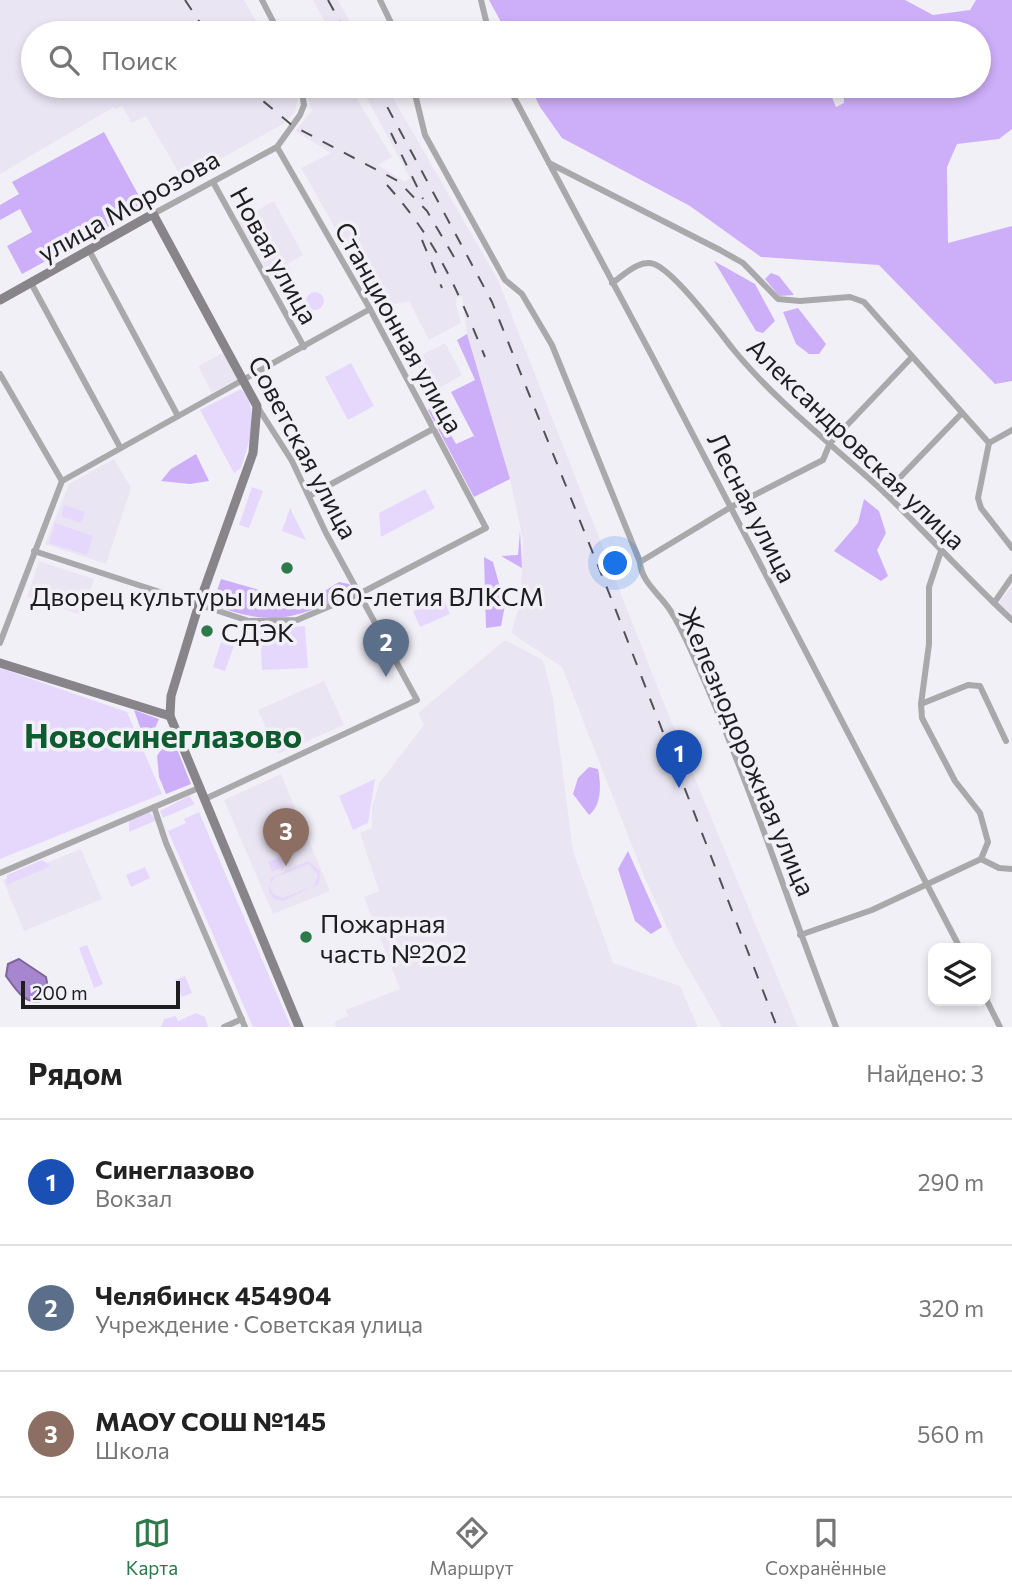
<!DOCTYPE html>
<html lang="ru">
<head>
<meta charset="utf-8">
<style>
  :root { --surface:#fff; --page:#f2f2f2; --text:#222; --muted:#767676; --line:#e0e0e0; --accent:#2c7949 }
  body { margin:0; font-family:Commissioner,sans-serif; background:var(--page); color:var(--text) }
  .controls { position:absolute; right:21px; bottom:21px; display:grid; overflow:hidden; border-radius:14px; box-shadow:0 4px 10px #0003 }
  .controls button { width:63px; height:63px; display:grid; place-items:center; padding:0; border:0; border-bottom:2px solid var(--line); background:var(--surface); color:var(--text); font:35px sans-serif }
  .scale { position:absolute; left:21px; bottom:18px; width:159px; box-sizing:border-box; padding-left:7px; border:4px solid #1e1d20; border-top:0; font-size:19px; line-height:24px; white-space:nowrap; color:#1e1d20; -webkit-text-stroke:5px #f2f0f7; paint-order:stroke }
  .you { position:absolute; left:616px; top:564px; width:24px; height:24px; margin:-18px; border:5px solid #fff; border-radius:50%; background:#1a73e8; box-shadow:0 0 0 10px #1a73e833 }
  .badge { display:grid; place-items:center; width:46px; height:46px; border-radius:50%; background:var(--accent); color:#fff; font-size:23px; font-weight:700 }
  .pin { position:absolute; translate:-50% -58px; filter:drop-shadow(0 2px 4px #0008) }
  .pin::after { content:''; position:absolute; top:37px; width:24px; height:21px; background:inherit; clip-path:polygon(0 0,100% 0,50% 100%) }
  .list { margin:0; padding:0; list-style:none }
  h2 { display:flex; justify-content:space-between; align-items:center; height:91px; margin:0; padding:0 28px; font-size:30px }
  h2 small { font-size:23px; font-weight:400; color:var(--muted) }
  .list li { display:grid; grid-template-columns:46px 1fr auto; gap:21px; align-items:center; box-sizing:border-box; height:126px; padding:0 28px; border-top:2px solid var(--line) }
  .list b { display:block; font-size:26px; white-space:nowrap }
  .list p { margin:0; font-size:23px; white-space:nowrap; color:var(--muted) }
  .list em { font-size:23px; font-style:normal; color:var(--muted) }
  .icon { flex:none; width:38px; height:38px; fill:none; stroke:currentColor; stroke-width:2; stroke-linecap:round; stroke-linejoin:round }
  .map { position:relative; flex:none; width:1012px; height:1027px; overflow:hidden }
  .search { position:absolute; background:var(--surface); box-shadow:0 4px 10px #0003; left:21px; right:21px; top:21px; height:77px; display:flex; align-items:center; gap:18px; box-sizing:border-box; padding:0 24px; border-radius:38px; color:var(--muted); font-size:26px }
  .sheet { height:469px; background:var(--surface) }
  nav { display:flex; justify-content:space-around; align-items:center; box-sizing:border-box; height:98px; border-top:2px solid var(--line); background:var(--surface); font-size:19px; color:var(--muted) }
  nav a { display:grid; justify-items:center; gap:4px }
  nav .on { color:var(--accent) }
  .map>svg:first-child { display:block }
  .built { fill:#eae5f3 }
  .green { fill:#e6d8fd; fill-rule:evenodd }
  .forest { fill:#cdaef9 }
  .water { fill:#a586cf; stroke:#7c669a; stroke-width:2 }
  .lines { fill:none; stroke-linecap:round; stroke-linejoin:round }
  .street { stroke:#a9a8ab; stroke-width:6 }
  .secondary { stroke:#878589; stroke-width:9 }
  .rail { stroke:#525155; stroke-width:2; stroke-dasharray:12 12; stroke-linecap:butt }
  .poi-dot { fill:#2c7949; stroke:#f2f0f7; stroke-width:2.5 }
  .labels { text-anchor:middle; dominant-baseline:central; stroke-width:7; stroke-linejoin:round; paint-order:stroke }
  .street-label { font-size:26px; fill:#1e1d20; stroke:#f2f0f7 }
  .poi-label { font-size:26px; fill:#1e1d20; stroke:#f2f0f7; text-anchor:start }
  .district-label { font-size:33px; font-weight:bold; fill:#0f5b30; stroke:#f2f0f7 }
</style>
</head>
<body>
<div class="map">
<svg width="1012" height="1027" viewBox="0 0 1012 1027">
  <rect width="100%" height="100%" fill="#f2f0f7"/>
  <g class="built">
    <polygon points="0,0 244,0 263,33 33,33 33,86 293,86 298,98 295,112 283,124 183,180 146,116 132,123 122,106 116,109 114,107 0,174"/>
    <polygon points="313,0 338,0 356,33 331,33"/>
    <polygon points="304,86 349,86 392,157 378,165 405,182 410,178 360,86 386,86 498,280 665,706 798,1027 722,1027 675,945 644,876 562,667 511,633 520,604 523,540 510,479 467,334 462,296 456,298 456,304 461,323 429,340 409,301 380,307 301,168 331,153 295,131 312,111"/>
    <polygon points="274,201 303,255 288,264 291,270 272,280 238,221"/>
    <polygon points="445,343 462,375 432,392 414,359"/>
    <polygon points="223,353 238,379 212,393 198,366"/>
    <polygon points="114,459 131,488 106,564 45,544 69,484"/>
    <polygon points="39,561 94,579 82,615 27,597"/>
    <polygon points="1012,586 1012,616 998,604"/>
    <polygon points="505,640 543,660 553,698 573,851 613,963 680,986 698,1027 336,1027 334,1022 348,1016 346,1010 400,989 364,897 379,891 360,833 372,828 372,806 380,782 424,725 418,713"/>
    <polygon points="324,681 344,725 278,754 258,710"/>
    <polygon points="281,774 330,891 273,914 224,800"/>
    <polygon points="81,849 102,899 24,931 3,880"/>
  </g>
  <g class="green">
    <circle cx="315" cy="301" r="9"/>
    <polygon points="351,363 374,406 348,420 325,377"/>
    <path d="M241,389c20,22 8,53 0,79l-7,5 -34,-63z"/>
    <polygon points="252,487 263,491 249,528 239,525"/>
    <polygon points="425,489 435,508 381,537 379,513"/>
    <polygon points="64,505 85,512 81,523 61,516"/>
    <polygon points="290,508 306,540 282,531"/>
    <polygon points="55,523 93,536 87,555 49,543"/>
    <polygon points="443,598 450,614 420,627 413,611"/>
    <polygon points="305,626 308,668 262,670 260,629"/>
    <polygon points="221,642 234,646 225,671 213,667"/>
    <polygon points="0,668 127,712 162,794 0,859"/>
    <polygon points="375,779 368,823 353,830 339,796"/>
    <polygon points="189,796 195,804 163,818 160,811"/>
    <polygon points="149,812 157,820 129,832 129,820"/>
    <polygon points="199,812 291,1027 253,1027 168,831 186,823 184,819"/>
    <polygon points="286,854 290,864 272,872 268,862"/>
    <polygon points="42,860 51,866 6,885 7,875"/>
    <path d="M308,861l12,10 -1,13 -36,17 -9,-2 -5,-8 2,-13zM309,864l9,11 -4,11 -31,12 -10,-4 -3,-9 5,-8z"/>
    <polygon points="145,867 150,878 131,887 126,875"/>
    <polygon points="87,945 103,984 94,988 79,948"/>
    <polygon points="185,976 192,993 182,997 175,980"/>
    <polygon points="196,1013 205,1017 208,1027 161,1027 164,1019 176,1016 178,1021"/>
  </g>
  <g class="forest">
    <polygon points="489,0 905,0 933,15 970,10 976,0 1012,0 1012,129 999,139 957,144 947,167 948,243 1012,226 1012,381 995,384 879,265 761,257 690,206 562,138 540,107 530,86 772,86 817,97 831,95 836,107 844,103 843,86 979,86 979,33 507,33"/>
    <polygon points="104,132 145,207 22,274 7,246 32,232 20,209 0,220 0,205 19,194 12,182"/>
    <polygon points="714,261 755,284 775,321 763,333 756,331"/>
    <polygon points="771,273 779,276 794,295 779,296 765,279"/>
    <polygon points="798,308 826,344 819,354 809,354 796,344 783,312"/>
    <polygon points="467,334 510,479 474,497 428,410 434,405 456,444 474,436 451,392 475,380 457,340"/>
    <polygon points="196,454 209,481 190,484 161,481 171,469"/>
    <polygon points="864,499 879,511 886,533 877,550 888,576 881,581 834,551 858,523"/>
    <polygon points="520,531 522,568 501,556 518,555"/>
    <polygon points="484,557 493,562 505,605 501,626 486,628"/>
    <path d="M221,579l84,24 34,-21 10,2 5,9c-61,25 -77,35 -142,12z"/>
    <polygon points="134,710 159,719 153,733 141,730"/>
    <polygon points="175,744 191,784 166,794 159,777 157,756 162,748"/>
    <path d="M589,767l9,2c3,15 4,36 -9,46l-16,-21 5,-16z"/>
    <polygon points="628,851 662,927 651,934 635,921 618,869"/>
  </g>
  <path class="water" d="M19,959l27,18 2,11 -7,13c-17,4 -26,-13 -35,-25l2,-12z"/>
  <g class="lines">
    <g class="street">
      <polyline points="262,0 279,33"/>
      <polyline points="380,0 396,33"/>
      <polyline points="481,0 489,33"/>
      <path d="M413,86l12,49 80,145 17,14 30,51 88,217c1,20 20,32 30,48 8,12 14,25 20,38 56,123 97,253 146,379"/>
      <polyline points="508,86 652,356 960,948"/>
      <polyline points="549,163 720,250 743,263 778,299 800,301 850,297 864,302 989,443"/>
      <polyline points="213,182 304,347"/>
      <polyline points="153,214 277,147 300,115 304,105 301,86"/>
      <polyline points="89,250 178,416"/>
      <polyline points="31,283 120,447"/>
      <path d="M612,283c12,-8 27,-24 42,-19 21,8 64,66 79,85 44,54 100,96 151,143 43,42 84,87 128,128"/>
      <polyline points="0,374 62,481"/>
      <polyline points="989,443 978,498 981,508 1012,548"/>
      <polyline points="989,443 1012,430"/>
      <polyline points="885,493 962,413"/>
      <polyline points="309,496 433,429"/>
      <polyline points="34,551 249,621 297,620 359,594 486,528 370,309 277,147"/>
      <polyline points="941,551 929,587 929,644 921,704 922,718 955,781 980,813 988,842 981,859"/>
      <polyline points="640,562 731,507 823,460 830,443 912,357"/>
      <polyline points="994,603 1012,577"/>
      <polyline points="0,643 62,481 370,309"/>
      <polyline points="921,704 968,685 980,686 1006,741"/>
      <polyline points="205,799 417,700 326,533 292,461 257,406"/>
      <polyline points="154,807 166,843 245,1027"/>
      <polyline points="0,873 201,787"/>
      <polyline points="800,935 872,910 981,859 999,868 1012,869"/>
      <polyline points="986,999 1000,1027"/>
      <polyline points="224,1027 242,1019"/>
    </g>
    <g class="secondary">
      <polyline points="0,300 153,214 257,406 253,453 199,604 171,696 170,716 299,1027"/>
      <polyline points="0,663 170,716"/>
    </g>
    <g class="rail">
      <polyline points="185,0 207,33"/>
      <polyline points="328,0 346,33"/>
      <polyline points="245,86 293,126 398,181 427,211 454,257"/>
      <polyline points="376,86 492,302 613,603 777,1027"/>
      <polyline points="391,133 423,199"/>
      <path d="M387,185c50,56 70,104 98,172"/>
      <polyline points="422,240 442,288"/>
    </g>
  </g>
  <g class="poi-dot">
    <circle cx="287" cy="568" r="7"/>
    <circle cx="207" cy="631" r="7"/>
    <circle cx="306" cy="937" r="7"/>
  </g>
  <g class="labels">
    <g class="street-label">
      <text transform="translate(128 205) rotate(-29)">улица Морозова</text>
      <text transform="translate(275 255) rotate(61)">Новая улица</text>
      <text transform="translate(400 327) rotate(61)">Станционная улица</text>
      <text transform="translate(857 443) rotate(44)">Александровская улица</text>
      <text transform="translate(304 447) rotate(62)">Советская улица</text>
      <text transform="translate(753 507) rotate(63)">Лесная улица</text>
      <text transform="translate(748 751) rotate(67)">Железнодорожная улица</text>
    </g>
    <g class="poi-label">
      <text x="287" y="595" text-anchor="middle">Дворец культуры имени 60-летия ВЛКСМ</text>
      <text x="221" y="631">СДЭК</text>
      <text x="320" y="922">Пожарная<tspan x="320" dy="30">часть №202</tspan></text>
    </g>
    <g class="district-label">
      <text x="163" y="734">Новосинеглазово</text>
    </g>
  </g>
</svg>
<div class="controls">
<button><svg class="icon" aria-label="layers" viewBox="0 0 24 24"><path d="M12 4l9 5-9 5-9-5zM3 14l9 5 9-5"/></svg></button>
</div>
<div class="scale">200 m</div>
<div class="you"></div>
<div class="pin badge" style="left:679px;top:788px;background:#1a4fb4">1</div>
<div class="pin badge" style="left:386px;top:677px;background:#5c6f8a">2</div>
<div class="pin badge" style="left:286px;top:866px;background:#8d6e63">3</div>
<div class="search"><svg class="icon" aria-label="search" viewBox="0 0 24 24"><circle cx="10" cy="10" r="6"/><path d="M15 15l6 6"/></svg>Поиск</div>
</div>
<section class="sheet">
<h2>Рядом<small>Найдено: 3</small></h2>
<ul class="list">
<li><span class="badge" style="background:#1a4fb4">1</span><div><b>Синеглазово</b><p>Вокзал</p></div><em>290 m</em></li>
<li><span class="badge" style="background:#5c6f8a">2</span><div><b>Челябинск 454904</b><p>Учреждение · Советская улица</p></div><em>320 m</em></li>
<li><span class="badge" style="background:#8d6e63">3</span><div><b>МАОУ СОШ №145</b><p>Школа</p></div><em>560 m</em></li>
</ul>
</section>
<nav>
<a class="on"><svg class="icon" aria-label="map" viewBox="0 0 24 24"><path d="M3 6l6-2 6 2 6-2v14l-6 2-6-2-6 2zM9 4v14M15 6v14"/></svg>Карта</a>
<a><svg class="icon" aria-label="directions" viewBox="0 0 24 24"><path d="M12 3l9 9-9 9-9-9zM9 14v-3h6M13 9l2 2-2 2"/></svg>Маршрут</a>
<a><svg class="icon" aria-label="saved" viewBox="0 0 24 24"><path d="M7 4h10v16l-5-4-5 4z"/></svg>Сохранённые</a>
</nav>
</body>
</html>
